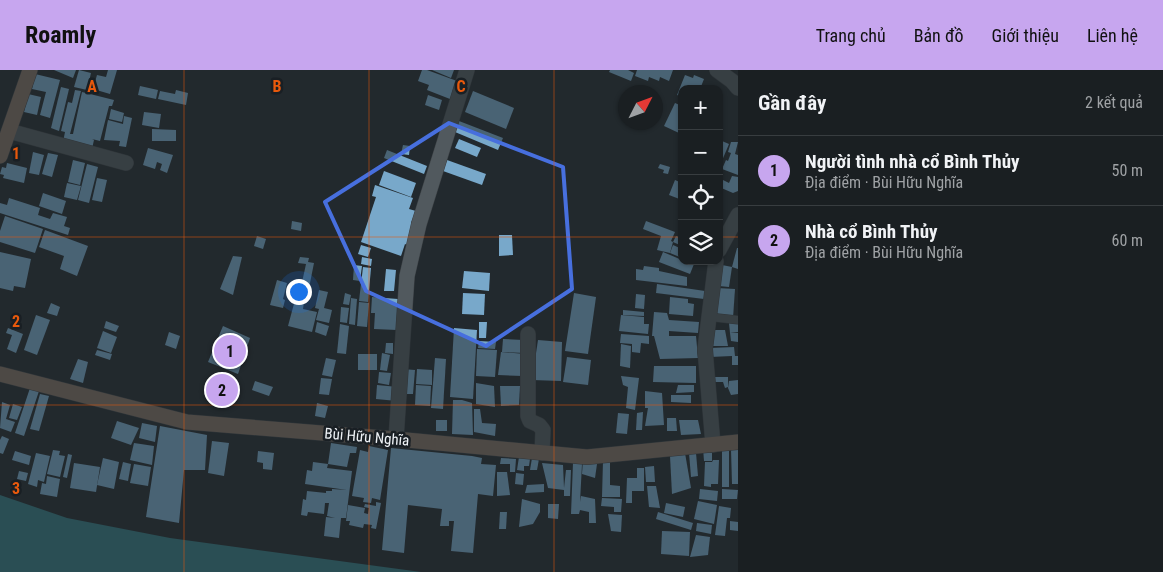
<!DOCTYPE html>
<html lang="vi">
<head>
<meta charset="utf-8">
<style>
  :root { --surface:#1a1f22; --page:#272c2f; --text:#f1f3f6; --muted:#9fa2a5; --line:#383d40; --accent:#c7a6ef }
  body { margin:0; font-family:"Roboto Condensed",sans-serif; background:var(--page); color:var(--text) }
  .controls { position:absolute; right:15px; top:15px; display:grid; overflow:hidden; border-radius:10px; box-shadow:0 1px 4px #0004 }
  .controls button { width:45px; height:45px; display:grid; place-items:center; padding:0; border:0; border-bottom:1px solid var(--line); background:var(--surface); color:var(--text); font:25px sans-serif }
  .compass { position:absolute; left:618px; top:15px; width:45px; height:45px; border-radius:50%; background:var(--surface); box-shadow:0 1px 4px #0004; rotate:48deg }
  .you { position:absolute; left:298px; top:221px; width:18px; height:18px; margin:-12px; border:4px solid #fff; border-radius:50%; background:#1a73e8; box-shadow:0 0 0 8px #1a73e833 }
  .badge { display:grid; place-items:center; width:32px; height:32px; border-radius:50%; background:var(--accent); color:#111; font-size:16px; font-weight:700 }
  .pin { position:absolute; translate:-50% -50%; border:2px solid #fff; box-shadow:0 1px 5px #0006 }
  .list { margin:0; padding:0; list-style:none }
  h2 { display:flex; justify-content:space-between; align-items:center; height:65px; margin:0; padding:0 20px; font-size:21px }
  h2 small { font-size:16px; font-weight:400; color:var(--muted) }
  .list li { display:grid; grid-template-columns:32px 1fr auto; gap:15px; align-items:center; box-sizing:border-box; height:70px; padding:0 20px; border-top:1px solid var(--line) }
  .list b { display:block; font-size:19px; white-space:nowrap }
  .list p { margin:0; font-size:16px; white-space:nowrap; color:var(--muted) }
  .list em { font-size:16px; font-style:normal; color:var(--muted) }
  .icon { flex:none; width:28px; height:28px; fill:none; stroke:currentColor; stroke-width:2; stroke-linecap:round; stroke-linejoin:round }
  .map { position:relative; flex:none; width:738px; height:502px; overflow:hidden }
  header { display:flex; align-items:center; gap:30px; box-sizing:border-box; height:70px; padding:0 25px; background:var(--accent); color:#111 }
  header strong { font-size:24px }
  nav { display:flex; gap:28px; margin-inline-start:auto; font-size:18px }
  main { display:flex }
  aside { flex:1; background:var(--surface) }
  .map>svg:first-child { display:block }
  .water { fill:#347a83 }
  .building { fill:#78a8ca }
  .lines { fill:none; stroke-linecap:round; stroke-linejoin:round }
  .lane-casing { stroke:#3e4347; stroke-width:9 }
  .street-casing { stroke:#3e4347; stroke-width:16 }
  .secondary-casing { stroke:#3e4347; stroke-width:16 }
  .lane { stroke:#51595e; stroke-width:8 }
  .street { stroke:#51595e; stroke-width:15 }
  .secondary { stroke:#826f62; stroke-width:15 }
  .marked { fill:none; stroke:#476fde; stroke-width:4; stroke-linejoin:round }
  .grid { fill:none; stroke:#e8590c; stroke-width:1; stroke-opacity:0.55 }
  .labels { text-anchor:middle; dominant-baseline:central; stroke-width:5; stroke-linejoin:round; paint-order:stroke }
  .street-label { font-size:15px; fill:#eef2f6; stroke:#191f24 }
  .grid-label { font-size:16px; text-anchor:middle; font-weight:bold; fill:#e8590c; stroke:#191f24; stroke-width:5; stroke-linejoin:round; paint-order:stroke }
</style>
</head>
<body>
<header>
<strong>Roamly</strong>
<nav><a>Trang chủ</a><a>Bản đồ</a><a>Giới thiệu</a><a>Liên hệ</a></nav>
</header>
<main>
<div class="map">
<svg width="738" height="502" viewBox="0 0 738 502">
  <rect width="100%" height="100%" fill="#22292e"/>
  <polygon class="water" points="0,425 67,448 170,468 421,502 0,502"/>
  <g class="building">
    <polygon points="54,0 76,0 73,8"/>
    <polygon points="79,0 91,3 87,20 74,17"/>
    <polygon points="108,0 117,0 110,24 93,19 97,5 106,7"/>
    <polygon points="422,0 427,0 457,11 450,29 427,20 429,15 418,11"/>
    <polygon points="432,0 454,0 451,8"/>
    <polygon points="610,0 628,0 634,3 631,11 609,2"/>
    <polygon points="637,0 673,0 669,11 660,7 659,11 649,7 648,11 635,6"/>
    <polygon points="35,4 60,10 50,48 40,45 46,22 32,19"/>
    <polygon points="685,5 693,8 694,5 704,9 700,19 682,19 682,27 677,25"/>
    <polygon points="140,16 158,20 156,29 138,25"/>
    <polygon points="61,17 69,19 59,61 51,58"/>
    <polygon points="75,20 81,21 70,64 73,64 82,22 114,30 112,36 109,36 100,71 92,69 94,70 91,83 63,72 65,62 61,61 68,32 72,33"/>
    <polygon points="176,20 188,23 186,35 158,29 160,21 175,24"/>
    <polygon points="473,21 514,38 506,59 465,42"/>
    <polygon points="28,24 41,27 37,45 24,42"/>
    <polygon points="428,25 442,30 439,40 425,35"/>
    <polygon points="675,33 682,36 682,57 679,63 664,56"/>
    <polygon points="111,39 124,43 122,52 109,49"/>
    <polygon points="144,42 161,44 159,58 142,55"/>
    <polygon points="124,46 132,48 126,77 119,76 120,71 104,70 108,50 123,54"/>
    <polygon points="459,51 503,68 498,80 455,62"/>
    <polygon points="152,59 176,60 176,71 152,71"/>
    <polygon points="459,69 481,78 477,87 455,78"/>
    <polygon points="722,71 729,74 721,93 719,92 719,78"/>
    <polygon points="731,72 738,72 735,84 738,85 738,105 722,99 726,90 728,91 731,83 728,82"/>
    <polygon points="403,75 410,76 409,85 401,84"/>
    <polygon points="148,78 173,85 167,103 160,100 162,94 157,92 155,99 143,95"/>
    <polygon points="387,80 427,96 424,104 384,88"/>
    <polygon points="33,82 44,85 39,105 29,103"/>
    <polygon points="48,83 58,85 52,107 42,104"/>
    <polygon points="73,90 85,93 80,115 68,112"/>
    <polygon points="447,90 486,104 482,115 443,101"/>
    <polygon points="7,93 27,98 24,113 3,108 4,105 0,104 2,97 6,98"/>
    <polygon points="87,94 98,97 89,133 78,130"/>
    <polygon points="660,94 670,97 668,104 663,103 664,100 658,98"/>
    <polygon points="384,101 416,113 411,127 379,115"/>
    <polygon points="732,106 738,107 738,121 733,123 719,117 719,108 729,113"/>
    <polygon points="97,108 107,110 102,132 92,130"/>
    <polygon points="675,110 682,113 682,130 669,125"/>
    <polygon points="67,113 81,116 77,130 64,127"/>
    <polygon points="375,115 413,128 409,139 416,141 411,153 413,154 409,176 405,174 401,186 361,172 376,127 372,126"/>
    <polygon points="43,123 66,131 62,144 39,136"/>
    <polygon points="9,128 40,138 38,145 50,149 53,143 67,147 64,156 70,158 68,165 0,143 0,133 7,135"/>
    <polygon points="5,146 43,159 35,183 0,172 0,161"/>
    <polygon points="292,151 302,153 301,161 291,159"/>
    <polygon points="646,151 675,162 671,171 673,172 676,166 682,168 682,176 673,172 670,183 657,180 661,166 643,159"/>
    <polygon points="45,160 88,176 77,206 60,199 64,186 39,177"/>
    <polygon points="499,165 512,165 513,185 499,186"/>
    <polygon points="257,166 266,169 263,179 254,176"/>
    <polygon points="361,175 371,178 368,187 358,184"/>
    <polygon points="673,175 682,179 682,188 670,183"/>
    <polygon points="737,178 738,178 738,199 732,197"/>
    <polygon points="0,182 31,189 25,218 14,216 13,221 0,218"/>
    <polygon points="663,182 682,190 682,191 694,194 690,204 659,192"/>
    <polygon points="233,186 242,187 233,225 220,219"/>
    <polygon points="300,187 309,188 308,192 314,193 309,218 301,217 306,194 298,193"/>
    <polygon points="362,187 372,189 371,196 361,194"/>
    <polygon points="354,195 362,196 360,211 353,210"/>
    <polygon points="722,195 732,197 729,217 719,216"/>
    <polygon points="644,196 659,198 659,201 687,207 687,216 636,210 636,199 643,200"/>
    <polygon points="363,197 371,198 368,232 359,231"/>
    <polygon points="386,199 396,200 394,221 384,221"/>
    <polygon points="464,201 490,203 489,221 462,218"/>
    <polygon points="277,210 287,213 283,229 285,230 283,238 270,235"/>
    <polygon points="657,214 705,221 704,229 656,223"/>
    <polygon points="717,218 735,219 733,248 715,247"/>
    <polygon points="319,220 328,222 324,238 332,240 329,253 316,250 319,239 315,238"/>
    <polygon points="345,223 351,225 349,235 343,234"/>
    <polygon points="463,223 485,224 484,245 462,244"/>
    <polygon points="574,223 596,227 588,284 565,281"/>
    <polygon points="636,224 645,225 644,239 635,238"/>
    <polygon points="372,227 398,229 397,260 374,259 375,243 371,243"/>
    <polygon points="670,227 688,229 688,233 694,234 693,246 669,244"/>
    <polygon points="351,228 357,229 355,255 349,254"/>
    <polygon points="295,230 304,232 303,239 317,242 312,262 288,256"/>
    <polygon points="359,232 369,233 367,257 357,256"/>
    <polygon points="51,233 60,237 57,246 47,243"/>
    <polygon points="341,237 349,238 347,253 340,252"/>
    <polygon points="623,240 644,242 644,246 623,245"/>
    <polygon points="654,242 667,243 669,250 699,252 698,263 669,261 669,266 696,266 698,288 660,289 654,266 652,266"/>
    <polygon points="36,245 50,250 37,285 24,280"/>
    <polygon points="621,245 644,247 644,254 649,254 648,264 619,261"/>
    <polygon points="106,251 119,256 116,262 104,258"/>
    <polygon points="317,252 329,256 326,266 315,262"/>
    <polygon points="479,252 487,252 486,268 479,268"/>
    <polygon points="729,253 738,253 738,262 730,263"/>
    <polygon points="340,254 349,256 346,284 337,283"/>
    <polygon points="223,256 250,268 238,304 208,292"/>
    <polygon points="8,258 23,264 16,283 7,279 12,265 6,263"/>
    <polygon points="454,258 477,260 473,329 450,327"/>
    <polygon points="711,260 725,260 728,276 711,276"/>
    <polygon points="103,261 117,267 111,283 97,278"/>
    <polygon points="169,262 180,266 176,279 165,275"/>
    <polygon points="730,263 738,263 738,272 731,271"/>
    <polygon points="621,264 649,266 649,274 641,273 640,283 632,282 632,274 620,273"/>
    <polygon points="503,269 523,270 524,283 502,282"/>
    <polygon points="538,270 562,272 561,311 532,310"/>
    <polygon points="479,271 496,272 495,279 478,278"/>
    <polygon points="386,273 393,273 393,284 385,283"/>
    <polygon points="621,274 631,276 630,298 620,296"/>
    <polygon points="734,277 735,286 738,286 738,295 732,295 732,286 710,287 710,278"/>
    <polygon points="477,279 497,280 495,307 476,306"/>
    <polygon points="97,280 112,284 110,290 95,285"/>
    <polygon points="501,282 525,284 523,306 498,305"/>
    <polygon points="382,283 390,285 387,301 380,300"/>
    <rect x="358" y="284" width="19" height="16"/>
    <polygon points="567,287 591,290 588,315 563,312"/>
    <polygon points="326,288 336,290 332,307 322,305"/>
    <polygon points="435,288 446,289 443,339 431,338"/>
    <polygon points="78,289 88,292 83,313 70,309"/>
    <polygon points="654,296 696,296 696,313 653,312"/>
    <polygon points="402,299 415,300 413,324 401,324"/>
    <polygon points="417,299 432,300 432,315 416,314"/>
    <polygon points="379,302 391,303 389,315 378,313"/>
    <polygon points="214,304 239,313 234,327 209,318"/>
    <polygon points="621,306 639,308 635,340 626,338 628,317 623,315"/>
    <polygon points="712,307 728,307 728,317 725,318 723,312 712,312"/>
    <polygon points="321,308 332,309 329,325 319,324"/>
    <polygon points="738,310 738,324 731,325 728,318 729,311"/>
    <polygon points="255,311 273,317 269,326 252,320"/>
    <polygon points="476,313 494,316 495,337 476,334"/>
    <polygon points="377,315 398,317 397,331 376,329"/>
    <polygon points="416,315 431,316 430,336 415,335"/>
    <polygon points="678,315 694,315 694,322 676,323"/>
    <polygon points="500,316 520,316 519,335 501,336"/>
    <polygon points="30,318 39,321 24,366 15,363"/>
    <polygon points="645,321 662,323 664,355 645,356 648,338 645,338"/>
    <polygon points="40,324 49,326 39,361 30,359"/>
    <polygon points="671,325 691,325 691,333 671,332"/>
    <polygon points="453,330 462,330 472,333 473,365 452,364"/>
    <polygon points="2,332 10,335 6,349 15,352 11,362 0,358"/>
    <polygon points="317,333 328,336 325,348 315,346"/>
    <polygon points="13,334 22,337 17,350 9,348"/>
    <polygon points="474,339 480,339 482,353 496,354 495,366 474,362"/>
    <polygon points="643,342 642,360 636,360 637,343"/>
    <polygon points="618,343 629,344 627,364 616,363"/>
    <polygon points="667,348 676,348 677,361 667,361"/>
    <rect x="436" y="350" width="11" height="11"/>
    <polygon points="679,350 698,350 701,364 681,365"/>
    <polygon points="117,351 139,358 131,375 111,368"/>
    <polygon points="142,353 157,356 155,372 139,368"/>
    <polygon points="160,356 207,365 205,400 184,400 179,453 146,447"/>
    <polygon points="2,366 9,369 3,384 0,383 0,370"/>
    <polygon points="212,371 229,373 224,406 208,403"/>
    <polygon points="134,373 154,376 152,395 130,390"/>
    <polygon points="331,373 357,377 356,383 350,383 347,397 328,394"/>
    <polygon points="369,376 388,380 380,430 372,428 371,433 363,432 364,428 352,426 360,380 368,382"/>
    <polygon points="391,378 472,386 482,388 481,394 496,395 493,426 478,424 473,483 451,481 454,451 449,451 449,456 440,456 442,439 408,435 404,483 382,480"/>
    <polygon points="703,378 712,378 712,391 704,391"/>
    <polygon points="731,379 738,379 738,414 732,414"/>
    <polygon points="53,380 60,381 59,385 65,386 60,407 47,404"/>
    <polygon points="15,381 31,386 29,395 12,390"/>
    <polygon points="258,381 274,383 272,400 263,399 263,393 257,392"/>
    <rect x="722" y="381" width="7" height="36"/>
    <polygon points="36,383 50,386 44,412 38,410 37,417 28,414"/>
    <polygon points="685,383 691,418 672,424 670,386"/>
    <polygon points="689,383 696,383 698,406 691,407"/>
    <polygon points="68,384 72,385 67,408 63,407"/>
    <polygon points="519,387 530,389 529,396 524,396 524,401 517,400"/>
    <polygon points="103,388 119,392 114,419 97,415"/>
    <polygon points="501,388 516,389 515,402 510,402 510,394 500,394"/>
    <polygon points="532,388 539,389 537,400 530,400"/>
    <polygon points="583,390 597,394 595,408 582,404"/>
    <polygon points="713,390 719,390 718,414 711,414 711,417 704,416 705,392 712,392"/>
    <polygon points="603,391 610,392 610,415 620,416 620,427 602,427"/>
    <polygon points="123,392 131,394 128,411 119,409"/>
    <polygon points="313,392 328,394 327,398 352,401 346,448 341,448 339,468 324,466 326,447 335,448 327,446 329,433 325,433 324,444 308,442 307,446 301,445 303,429 306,430 307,421 326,423 326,421 332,421 332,419 347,420 305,414 307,400 312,401"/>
    <polygon points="74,393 100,397 96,422 70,418"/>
    <polygon points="542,393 563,395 564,418 566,400 571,400 570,426 564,426 564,420 548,418"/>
    <polygon points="573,393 582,394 580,432 581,426 595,429 596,453 589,453 589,442 580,440 579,444 571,444"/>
    <polygon points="134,394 151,397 148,416 130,413"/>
    <polygon points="654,396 655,412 646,412 645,397"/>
    <polygon points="637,398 644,398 644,421 632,421 632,433 626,433 627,408 637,408"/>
    <polygon points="19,401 28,403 26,411 17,409"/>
    <polygon points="497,402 507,402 510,425 497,426"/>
    <polygon points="516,403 524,404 523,415 515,414"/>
    <polygon points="47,406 60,409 57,427 40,424 42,413 46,414"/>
    <polygon points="544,414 544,422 525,423 527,415"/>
    <polygon points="647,416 656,416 660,438 649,437"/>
    <polygon points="700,419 718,421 717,431 699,429"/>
    <polygon points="722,419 738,420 737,429 722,429"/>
    <polygon points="602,428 622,429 621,442 614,442 614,437 601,436"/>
    <polygon points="522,429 540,434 540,442 533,454 519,457"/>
    <polygon points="698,431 717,435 714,454 694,449"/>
    <polygon points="376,432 381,433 376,459 371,458 372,455 364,454 363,458 349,455 350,451 346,451 348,435 365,438 364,443 368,444 369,438 364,437 365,434 376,436"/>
    <polygon points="666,433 685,437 683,447 664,443"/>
    <polygon points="548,434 559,434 558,449 548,448"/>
    <polygon points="719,436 731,438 730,448 727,448 725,466 715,465"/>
    <polygon points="500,442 507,442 506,459 499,459"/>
    <polygon points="658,442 693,453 691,460 656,449"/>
    <polygon points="608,444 622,445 621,462 611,461"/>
    <polygon points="730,451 738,452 738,461 730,460"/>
    <polygon points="697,453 712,455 711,464 696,461"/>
    <polygon points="662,461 690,462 689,486 661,484"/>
    <polygon points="696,465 710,467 708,485 690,487"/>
  </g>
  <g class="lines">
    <g class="lane-casing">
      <polyline id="lane" points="710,247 738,250"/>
    </g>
    <g class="street-casing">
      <g id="street">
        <polyline points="717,0 732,11 738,18"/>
        <polyline points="9,61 126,93"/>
        <polyline points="719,180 738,145"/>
        <polyline points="528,264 528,346 530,351 539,355 543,360 542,383"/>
        <polyline points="396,369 407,206 419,154 467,0"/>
        <polyline points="713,375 705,279 716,191"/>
      </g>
    </g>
    <g class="secondary-casing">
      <g id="secondary">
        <polyline points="0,86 30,0"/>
        <polyline points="0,304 187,352 396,369 587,387 738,372"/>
      </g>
    </g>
    <use href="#lane" class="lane"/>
    <use href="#street" class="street"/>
    <use href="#secondary" class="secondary"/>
  </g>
  <path d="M0 0H738V502H0ZM449,53l114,44 9,122 -86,57 -120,-55 -41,-89z" fill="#22292e" fill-opacity=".55" fill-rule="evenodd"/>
  <path class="marked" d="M449,53l114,44 9,122 -86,57 -120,-55 -41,-89z"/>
  <path class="grid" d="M184,0v502M369,0v502M554,0v502M0,167h682M719,167h19M0,335h738"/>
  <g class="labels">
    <g class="street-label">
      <text transform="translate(367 367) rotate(5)">Bùi Hữu Nghĩa</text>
    </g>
  </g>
  <g class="grid-label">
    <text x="92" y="22">A</text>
    <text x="277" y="22">B</text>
    <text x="461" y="22">C</text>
    <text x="16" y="89">1</text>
    <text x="16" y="257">2</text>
    <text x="16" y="424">3</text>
  </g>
</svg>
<div class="controls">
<button>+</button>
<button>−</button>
<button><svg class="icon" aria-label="locate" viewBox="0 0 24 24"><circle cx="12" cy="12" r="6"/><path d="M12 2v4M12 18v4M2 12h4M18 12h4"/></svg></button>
<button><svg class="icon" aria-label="layers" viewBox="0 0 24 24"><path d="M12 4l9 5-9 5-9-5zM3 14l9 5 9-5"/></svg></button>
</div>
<svg class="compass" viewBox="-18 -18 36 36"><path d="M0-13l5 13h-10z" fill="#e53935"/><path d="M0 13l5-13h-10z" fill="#9fa2a5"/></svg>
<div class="you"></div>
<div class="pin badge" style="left:230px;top:281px">1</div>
<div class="pin badge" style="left:222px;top:320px">2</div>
</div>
<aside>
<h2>Gần đây<small>2 kết quả</small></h2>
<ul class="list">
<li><span class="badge">1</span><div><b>Người tình nhà cổ Bình Thủy</b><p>Địa điểm · Bùi Hữu Nghĩa</p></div><em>50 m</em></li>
<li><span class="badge">2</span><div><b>Nhà cổ Bình Thủy</b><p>Địa điểm · Bùi Hữu Nghĩa</p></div><em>60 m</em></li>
</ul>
</aside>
</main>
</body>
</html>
